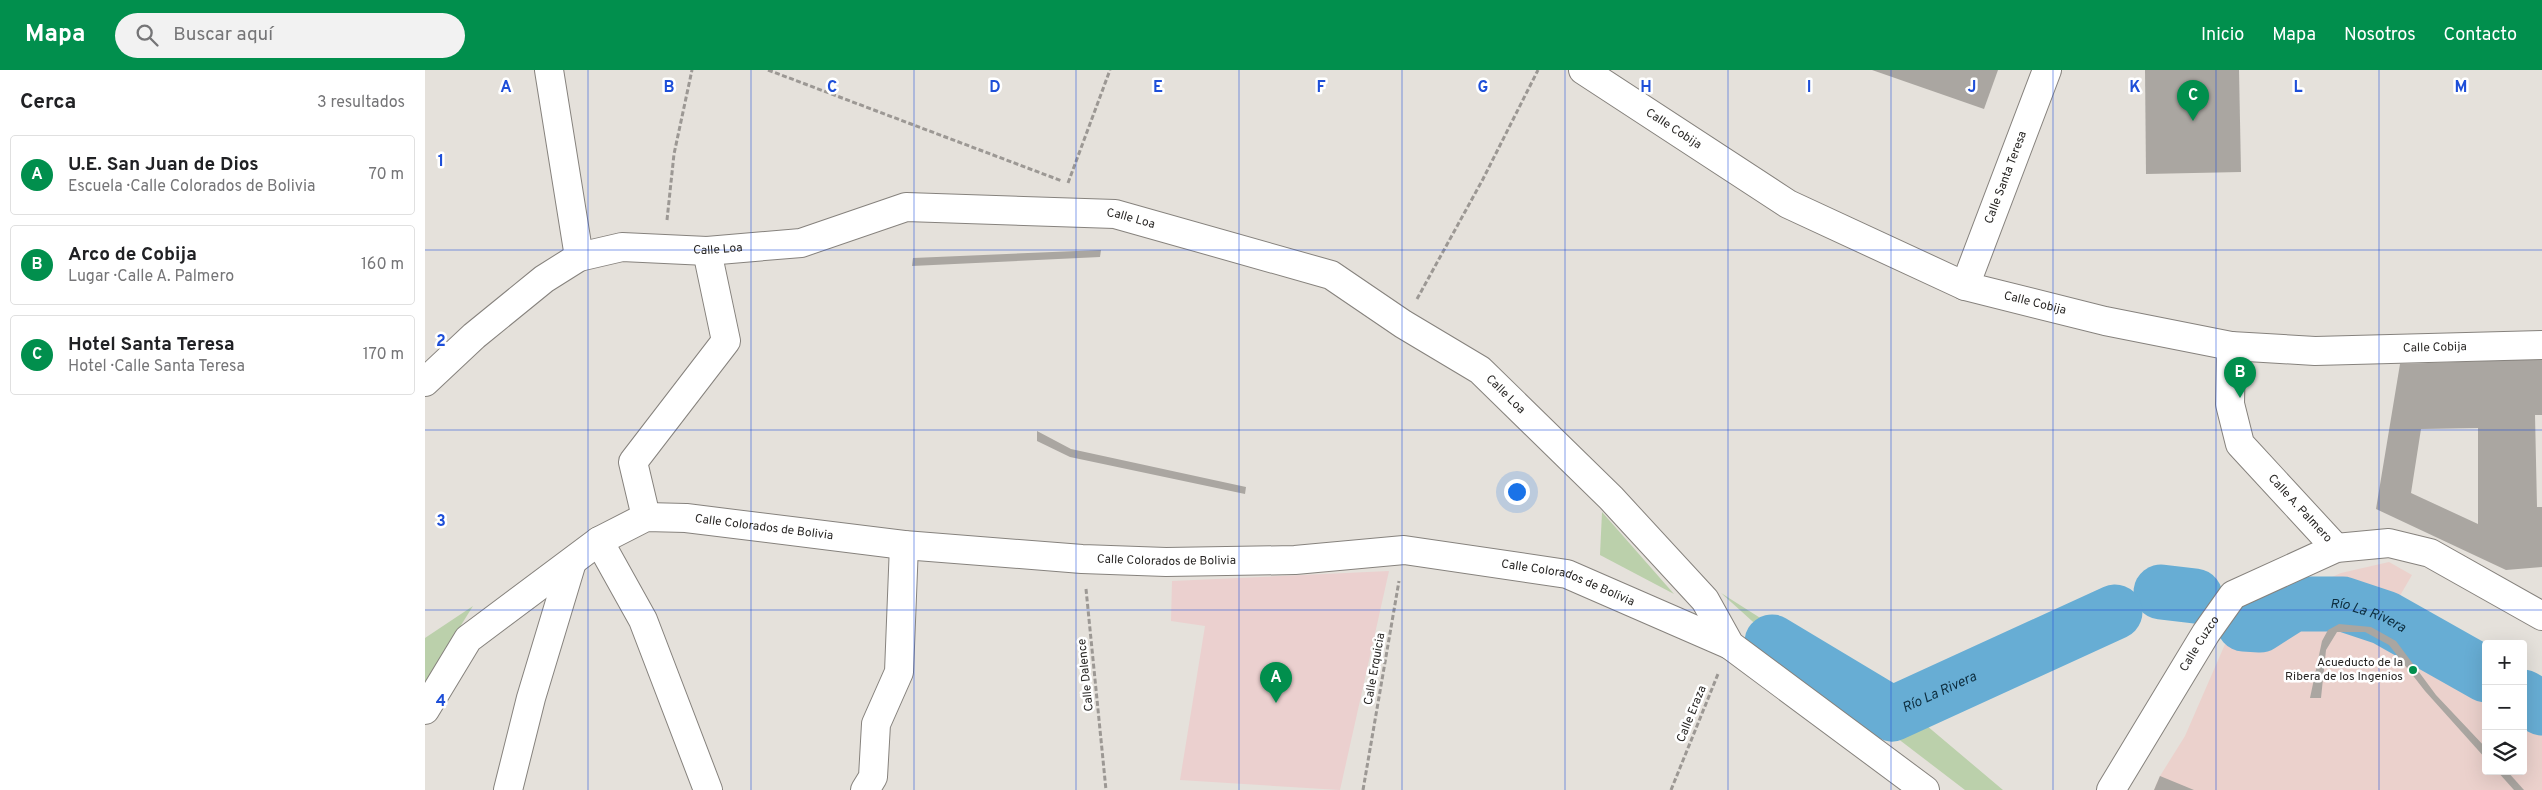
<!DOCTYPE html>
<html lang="es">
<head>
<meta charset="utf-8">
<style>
  :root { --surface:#fff; --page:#f2f2f2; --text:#202124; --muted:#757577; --line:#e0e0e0; --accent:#018f4d }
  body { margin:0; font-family:Overpass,sans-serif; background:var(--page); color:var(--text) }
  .controls { position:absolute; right:15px; bottom:15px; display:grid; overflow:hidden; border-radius:5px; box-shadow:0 5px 20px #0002 }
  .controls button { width:45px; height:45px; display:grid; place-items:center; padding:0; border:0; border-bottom:1px solid var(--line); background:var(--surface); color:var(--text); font:25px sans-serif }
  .you { position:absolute; left:1091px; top:421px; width:18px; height:18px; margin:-12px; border:4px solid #fff; border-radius:50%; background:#1a73e8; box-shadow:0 0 0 8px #1a73e833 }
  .badge { display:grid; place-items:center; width:32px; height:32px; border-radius:50%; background:var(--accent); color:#fff; font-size:16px; font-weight:700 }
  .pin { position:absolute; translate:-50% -41px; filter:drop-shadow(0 1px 2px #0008) }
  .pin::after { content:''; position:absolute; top:26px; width:18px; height:15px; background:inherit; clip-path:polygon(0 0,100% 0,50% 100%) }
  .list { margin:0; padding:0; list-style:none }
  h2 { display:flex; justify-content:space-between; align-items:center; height:65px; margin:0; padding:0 20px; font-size:21px }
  h2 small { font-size:16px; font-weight:400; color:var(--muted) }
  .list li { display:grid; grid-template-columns:32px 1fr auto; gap:15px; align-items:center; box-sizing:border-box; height:80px; margin:0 10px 10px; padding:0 10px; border:1px solid var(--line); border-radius:5px }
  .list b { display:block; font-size:19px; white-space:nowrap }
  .list p { margin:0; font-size:16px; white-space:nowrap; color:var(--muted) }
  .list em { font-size:16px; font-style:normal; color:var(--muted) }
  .icon { flex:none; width:28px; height:28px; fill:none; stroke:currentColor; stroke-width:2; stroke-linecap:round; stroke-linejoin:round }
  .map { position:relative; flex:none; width:2117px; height:720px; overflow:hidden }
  header { display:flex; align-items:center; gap:30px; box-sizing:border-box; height:70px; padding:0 25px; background:var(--accent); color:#fff }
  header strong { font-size:24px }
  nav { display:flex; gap:28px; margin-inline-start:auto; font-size:18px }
  .search { width:350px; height:45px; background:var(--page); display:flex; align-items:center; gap:12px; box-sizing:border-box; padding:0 18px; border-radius:28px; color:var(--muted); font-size:19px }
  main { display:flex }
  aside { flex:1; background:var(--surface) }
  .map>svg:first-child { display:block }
  .industrial { fill:#ebd1cc }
  .education { fill:#ebd0cf }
  .green { fill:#bbd0ab }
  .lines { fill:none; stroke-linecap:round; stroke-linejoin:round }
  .river { stroke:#67add4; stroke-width:55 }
  .building { fill:#aaa6a1; fill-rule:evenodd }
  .minor-casing { stroke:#86827d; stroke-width:30 }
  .secondary-casing { stroke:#86827d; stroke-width:30 }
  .primary-casing { stroke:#86827d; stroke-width:30 }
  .path { stroke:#9c9894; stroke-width:3; stroke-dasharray:5 2.5; stroke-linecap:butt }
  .minor { stroke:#fff; stroke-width:28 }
  .secondary { stroke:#fff; stroke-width:28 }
  .primary { stroke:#fff; stroke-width:28 }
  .grid { fill:none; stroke:#1d4ed8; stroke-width:1; stroke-opacity:0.55 }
  .poi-dot { fill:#018f4d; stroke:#fff; stroke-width:2 }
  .labels { text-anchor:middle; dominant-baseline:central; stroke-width:5; stroke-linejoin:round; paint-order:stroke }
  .street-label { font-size:12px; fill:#282624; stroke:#fff }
  .poi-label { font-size:12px; fill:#282624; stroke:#fff; text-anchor:end }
  .water-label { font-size:14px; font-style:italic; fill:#0d2d3e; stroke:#fff }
  .grid-label { font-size:16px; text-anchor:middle; font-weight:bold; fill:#1d4ed8; stroke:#fff; stroke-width:5; stroke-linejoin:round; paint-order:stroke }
</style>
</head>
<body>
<header>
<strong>Mapa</strong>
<div class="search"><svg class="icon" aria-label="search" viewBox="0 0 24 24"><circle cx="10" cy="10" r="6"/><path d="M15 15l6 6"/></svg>Buscar aquí</div>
<nav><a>Inicio</a><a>Mapa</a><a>Nosotros</a><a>Contacto</a></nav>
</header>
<main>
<aside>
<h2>Cerca<small>3 resultados</small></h2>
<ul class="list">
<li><span class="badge">A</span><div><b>U.E. San Juan de Dios</b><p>Escuela · Calle Colorados de Bolivia</p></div><em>70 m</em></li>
<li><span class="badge">B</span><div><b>Arco de Cobija</b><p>Lugar · Calle A. Palmero</p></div><em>160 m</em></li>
<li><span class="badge">C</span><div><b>Hotel Santa Teresa</b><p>Hotel · Calle Santa Teresa</p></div><em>170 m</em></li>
</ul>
</aside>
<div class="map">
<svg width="2117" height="720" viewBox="0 0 2117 720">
  <rect width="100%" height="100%" fill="#e5e1db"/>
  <polygon class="industrial" points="1964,492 1987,505 1959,553 2061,614 2061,701 2098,701 2098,636 2117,648 2117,720 1729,720 1735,706 1760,666 1811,549 1916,503"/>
  <polygon class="education" points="964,501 915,720 755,710 780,556 746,551 747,511"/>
  <g class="green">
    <polygon points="1177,442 1249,524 1175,485"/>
    <polygon points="1296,523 1392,584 1463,623 1578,720 1540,720 1472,668 1410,626"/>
    <polygon points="48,536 0,613 0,568"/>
  </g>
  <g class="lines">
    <g class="river">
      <polyline points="1736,522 1770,526"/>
      <path id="s1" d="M1819,554l16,1 33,-21h50l42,14 101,57"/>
      <path id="s2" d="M1347,572l120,72 223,-102"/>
      <polyline points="2098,627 2117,638"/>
    </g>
  </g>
  <g class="building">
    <polygon points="1447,0 1573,0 1559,39"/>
    <polygon points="1720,0 1814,0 1816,102 1721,104"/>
    <polygon points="676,180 675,187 487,196 488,188"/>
    <path d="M2117,289v56h-7l2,92h5v60l-36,3 -130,-61 24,-145zM2053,358v96l-67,-31 10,-64z"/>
    <polygon points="612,361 646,379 821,417 820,424 645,387 612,371"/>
    <polygon points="1914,554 1946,557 1971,571 2011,625 2061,678 2061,689 2000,621 1964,575 1940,562 1912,562 1901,580 1896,628 1885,628 1897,571 1903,560"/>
    <polygon points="2072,701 2082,701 2099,720 2089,720"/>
    <polygon points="1735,706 1769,720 1729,720"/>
  </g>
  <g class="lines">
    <g class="minor-casing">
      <g id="minor">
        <polyline points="124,0 154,187"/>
        <path id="s3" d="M1806,276l84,5 227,-6"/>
        <polyline points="221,447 208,392 301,271 282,181"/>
        <polyline points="174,471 218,550 283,720"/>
        <path id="s4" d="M0,640l43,-71 131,-98 47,-24 40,1 218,27 178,14 84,3 129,-2 109,-10 163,24 163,71"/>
        <polyline points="83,720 106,628 147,492"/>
        <polyline points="440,720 448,707 451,654 474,602 479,475"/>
      </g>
    </g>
    <g class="secondary-casing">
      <g id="secondary">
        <path id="s5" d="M1158,0l205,134 177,82 140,35 126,25 -1,58 10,40 96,104"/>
        <path id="s6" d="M1540,216l82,-216"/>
        <path id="s7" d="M1686,720l95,-157 27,-38 103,-47 53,-5 41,10 112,63"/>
      </g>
    </g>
    <g class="primary-casing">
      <g id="primary">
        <path id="s8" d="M0,312l49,-46 70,-57 35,-22 43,-10 85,4 94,-8 105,-36 209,7 216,61 72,49 77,46 131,128 94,102 25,45 195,145"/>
      </g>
    </g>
    <g class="path">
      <polyline points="343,0 637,111"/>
      <polyline points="643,113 685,0"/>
      <polyline points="242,150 249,84 267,0"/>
      <polyline points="992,229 1058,109 1113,0"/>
      <polyline points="661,519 681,720"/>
      <polyline points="938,720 974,511"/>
      <polyline points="1246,720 1293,604"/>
    </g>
    <use href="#minor" class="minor"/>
    <use href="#secondary" class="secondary"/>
    <use href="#primary" class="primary"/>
  </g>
  <path class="grid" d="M163,0v720M326,0v720M489,0v720M651,0v720M814,0v720M977,0v720M1140,0v720M1303,0v720M1466,0v720M1628,0v720M1791,0v720M1954,0v720M0,180h2117M0,360h2117M0,540h2117"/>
  <circle class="poi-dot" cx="1988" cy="600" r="5"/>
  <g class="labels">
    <g class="street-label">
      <text stroke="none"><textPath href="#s5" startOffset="108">Calle Cobija</textPath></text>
      <text stroke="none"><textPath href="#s6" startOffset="116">Calle Santa Teresa</textPath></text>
      <text stroke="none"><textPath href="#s8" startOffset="759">Calle Loa</textPath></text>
      <text stroke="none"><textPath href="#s8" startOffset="339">Calle Loa</textPath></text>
      <text stroke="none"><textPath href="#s5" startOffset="512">Calle Cobija</textPath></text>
      <text stroke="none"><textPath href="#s3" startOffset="204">Calle Cobija</textPath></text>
      <text stroke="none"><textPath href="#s8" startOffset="1179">Calle Loa</textPath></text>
      <text stroke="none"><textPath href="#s5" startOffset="900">Calle A. Palmero</textPath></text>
      <text stroke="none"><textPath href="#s4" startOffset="418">Calle Colorados de Bolivia</textPath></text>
      <text stroke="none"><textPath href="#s4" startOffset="822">Calle Colorados de Bolivia</textPath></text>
      <text stroke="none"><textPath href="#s4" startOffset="1228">Calle Colorados de Bolivia</textPath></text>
      <text stroke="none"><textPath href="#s7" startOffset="171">Calle Cuzco</textPath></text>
      <text transform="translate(950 599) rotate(-80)">Calle Erquicia</text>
      <text transform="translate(661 605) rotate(-96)">Calle Dalence</text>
      <text transform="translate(1267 644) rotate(-68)">Calle Eraza</text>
    </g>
    <g class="poi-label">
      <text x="1978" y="593">Acueducto de la<tspan x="1978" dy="14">Ribera de los Ingenios</tspan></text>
    </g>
    <g class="water-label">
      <text stroke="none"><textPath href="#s1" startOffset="132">Río La Rivera</textPath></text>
      <text stroke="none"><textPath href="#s2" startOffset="192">Río La Rivera</textPath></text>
    </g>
  </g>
  <g class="grid-label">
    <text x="81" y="22">A</text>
    <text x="244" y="22">B</text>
    <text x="407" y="22">C</text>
    <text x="570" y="22">D</text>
    <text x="733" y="22">E</text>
    <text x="896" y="22">F</text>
    <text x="1058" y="22">G</text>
    <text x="1221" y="22">H</text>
    <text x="1384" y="22">I</text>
    <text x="1547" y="22">J</text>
    <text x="1710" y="22">K</text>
    <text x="1873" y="22">L</text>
    <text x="2036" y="22">M</text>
    <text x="16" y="96">1</text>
    <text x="16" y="276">2</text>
    <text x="16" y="456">3</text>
    <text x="16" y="636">4</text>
  </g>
</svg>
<div class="controls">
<button>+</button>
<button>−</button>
<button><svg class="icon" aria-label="layers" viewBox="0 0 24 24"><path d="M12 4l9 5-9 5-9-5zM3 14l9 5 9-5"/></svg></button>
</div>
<div class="you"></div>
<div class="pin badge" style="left:851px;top:633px">A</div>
<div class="pin badge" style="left:1815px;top:328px">B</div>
<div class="pin badge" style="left:1768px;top:51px">C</div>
</div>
</main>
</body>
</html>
